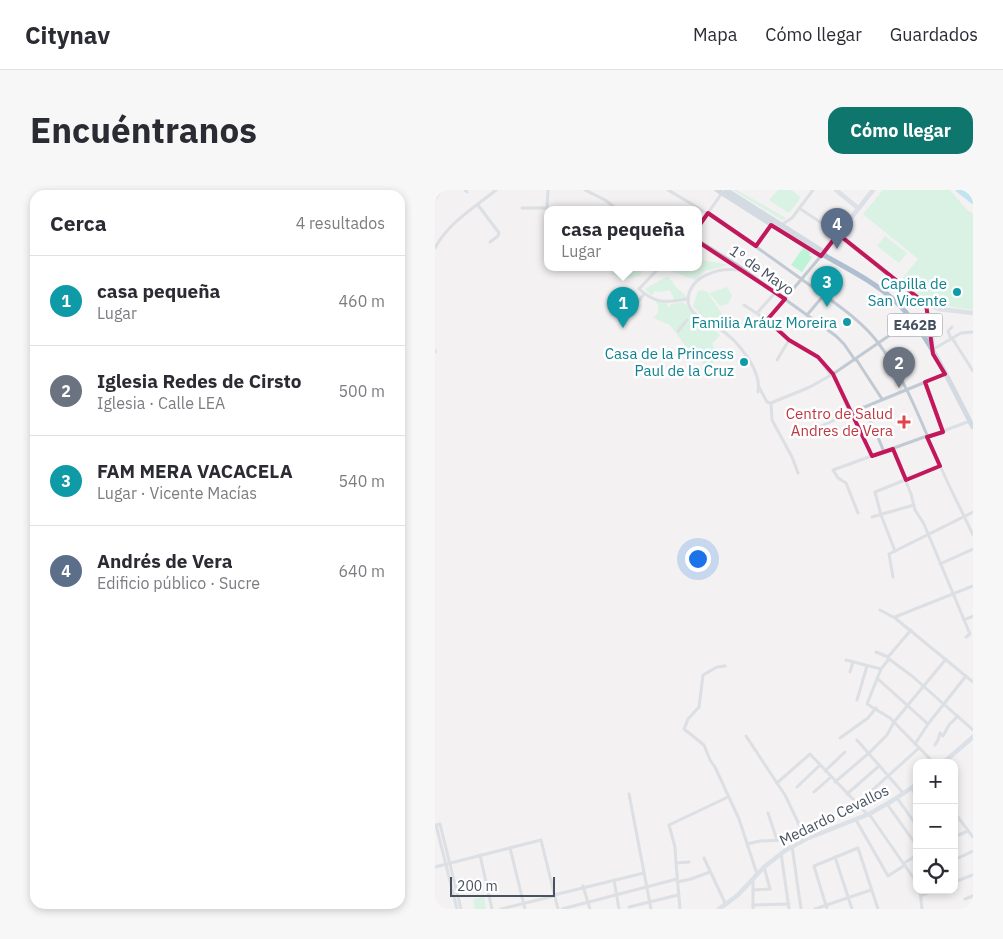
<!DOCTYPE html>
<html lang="es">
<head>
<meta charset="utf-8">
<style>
  :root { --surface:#fff; --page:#f7f7f7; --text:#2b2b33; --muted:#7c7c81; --line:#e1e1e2; --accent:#0f766e }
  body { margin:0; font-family:"IBM Plex Sans",sans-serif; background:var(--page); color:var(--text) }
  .controls { position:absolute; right:15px; bottom:15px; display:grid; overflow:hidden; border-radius:10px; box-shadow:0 2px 8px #0003 }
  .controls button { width:45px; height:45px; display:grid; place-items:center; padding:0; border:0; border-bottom:1px solid var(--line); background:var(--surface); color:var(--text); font:25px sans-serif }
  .scale { position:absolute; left:15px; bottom:12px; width:105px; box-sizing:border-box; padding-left:5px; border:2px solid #475260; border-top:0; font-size:14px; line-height:18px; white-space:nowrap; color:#475260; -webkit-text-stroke:4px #fff; paint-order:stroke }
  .you { position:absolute; left:262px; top:368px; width:18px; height:18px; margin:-12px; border:4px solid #fff; border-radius:50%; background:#1a73e8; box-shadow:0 0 0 8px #1a73e833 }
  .badge { display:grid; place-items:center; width:32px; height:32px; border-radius:50%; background:var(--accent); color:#fff; font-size:16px; font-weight:700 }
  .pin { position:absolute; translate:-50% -41px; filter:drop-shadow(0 1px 2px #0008) }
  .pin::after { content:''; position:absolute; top:26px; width:18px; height:15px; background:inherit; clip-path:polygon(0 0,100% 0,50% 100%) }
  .popup { position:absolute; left:109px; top:16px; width:158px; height:65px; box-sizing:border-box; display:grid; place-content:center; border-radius:10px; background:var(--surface); filter:drop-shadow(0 1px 4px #0005); font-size:16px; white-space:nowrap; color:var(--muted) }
  .popup b { font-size:19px; color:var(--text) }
  .popup::after { content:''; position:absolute; left:50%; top:100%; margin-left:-10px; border:10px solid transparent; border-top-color:var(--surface) }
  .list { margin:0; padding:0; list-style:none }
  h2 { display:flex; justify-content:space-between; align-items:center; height:65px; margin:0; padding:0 20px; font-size:21px }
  h2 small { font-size:16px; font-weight:400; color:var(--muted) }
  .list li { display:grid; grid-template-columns:32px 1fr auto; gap:15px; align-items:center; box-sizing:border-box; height:90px; padding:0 20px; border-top:1px solid var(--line) }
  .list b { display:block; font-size:19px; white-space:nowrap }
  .list p { margin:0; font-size:16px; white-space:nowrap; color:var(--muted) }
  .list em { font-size:16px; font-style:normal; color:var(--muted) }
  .icon { flex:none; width:28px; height:28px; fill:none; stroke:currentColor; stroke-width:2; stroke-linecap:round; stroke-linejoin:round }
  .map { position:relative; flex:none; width:538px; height:719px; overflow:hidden; border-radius:15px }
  header { display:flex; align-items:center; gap:30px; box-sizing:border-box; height:70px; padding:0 25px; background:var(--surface); border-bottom:1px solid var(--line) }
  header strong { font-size:24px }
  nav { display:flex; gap:28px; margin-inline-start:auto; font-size:18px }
  .intro { display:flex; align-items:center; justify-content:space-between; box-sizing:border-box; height:120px; padding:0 30px }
  h1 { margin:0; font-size:35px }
  .button { padding:12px 22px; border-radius:15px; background:var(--accent); color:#fff; font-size:18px; font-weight:700 }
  main { display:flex; gap:30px; padding:0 30px }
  aside { flex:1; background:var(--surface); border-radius:15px; box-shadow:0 2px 8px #0003 }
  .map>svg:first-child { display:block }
  .green { fill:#bdf3d6 }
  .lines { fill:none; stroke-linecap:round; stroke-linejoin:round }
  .river { stroke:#87d5f2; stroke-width:6 }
  .street { stroke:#c1cad3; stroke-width:3 }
  .secondary { stroke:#c2ccdb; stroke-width:4.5 }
  .primary { stroke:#afbed1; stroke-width:5 }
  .marked { fill:none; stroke:#c2185b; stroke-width:4; stroke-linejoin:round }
  .culture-dot { fill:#0f9aa8; stroke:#fff; stroke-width:2 }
  .health-dot { fill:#e0444e; stroke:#fff; stroke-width:2 }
  .labels { text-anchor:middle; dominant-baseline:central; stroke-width:5; stroke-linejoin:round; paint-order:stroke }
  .shield { fill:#fff; stroke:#7e8690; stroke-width:1 }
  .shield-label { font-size:14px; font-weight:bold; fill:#475260 }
  .street-label { font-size:15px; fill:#475260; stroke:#fff }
  .culture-label { font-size:15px; fill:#0d838f; stroke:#fff; text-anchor:end }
  .health-label { font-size:15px; fill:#be3a42; stroke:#fff; text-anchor:end }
</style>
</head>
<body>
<header>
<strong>Citynav</strong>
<nav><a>Mapa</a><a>Cómo llegar</a><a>Guardados</a></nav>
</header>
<div class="intro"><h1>Encuéntranos</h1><a class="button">Cómo llegar</a></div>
<main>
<aside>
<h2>Cerca<small>4 resultados</small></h2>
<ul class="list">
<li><span class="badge" style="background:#0f9aa8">1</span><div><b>casa pequeña</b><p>Lugar</p></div><em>460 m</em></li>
<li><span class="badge" style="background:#6b7280">2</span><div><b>Iglesia Redes de Cirsto</b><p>Iglesia · Calle LEA</p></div><em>500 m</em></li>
<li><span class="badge" style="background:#0f9aa8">3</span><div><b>FAM MERA VACACELA</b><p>Lugar · Vicente Macías</p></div><em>540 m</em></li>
<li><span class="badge" style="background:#5c6f8a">4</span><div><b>Andrés de Vera</b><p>Edificio público · Sucre</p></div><em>640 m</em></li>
</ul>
</aside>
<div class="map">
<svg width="538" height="719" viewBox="0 0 538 719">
  <rect width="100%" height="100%" fill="#f3f1f1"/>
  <g class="green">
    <polygon points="298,0 302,0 351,28 347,30"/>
    <polygon points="343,0 357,0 365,7 364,10 354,23 334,10"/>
    <polygon points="448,0 515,0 533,21 538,23 538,120 497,114 489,110 466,90 483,69 428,24"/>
    <polygon points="450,46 472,63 464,73 442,56"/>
    <polygon points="368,58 376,63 374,65 377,67 367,82 356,75"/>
    <path d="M263,69c10,3 20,3 30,6l-23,6 -9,9 -25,-9 6,-4 11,2 1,-2h9z"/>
    <polygon points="180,77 209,77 205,86 189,89 176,84"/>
    <polygon points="233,86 241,97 252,107 241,112 235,100 227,102 220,101 217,106 210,99"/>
    <polygon points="292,97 297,106 293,114 285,116 274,103"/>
    <path d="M267,100l5,2 18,26 -4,5c-13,0 -20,-7 -28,-17l5,-15z"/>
    <path d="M230,110l4,8 2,-4 12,-2 37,33 -8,9 6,11 -9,14 -19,-17 -20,-27 -17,-7c7,-6 7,-9 3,-17z"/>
    <polygon points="49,707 51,719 40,719 38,709"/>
  </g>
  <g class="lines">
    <polyline class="river" points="524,0 538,11"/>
    <g class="street">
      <polyline points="30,0 32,2"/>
      <polyline points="150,0 170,10 182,19"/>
      <path d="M233,0c49,28 90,58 136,91 26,19 56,37 75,63 27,36 42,78 60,119 10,24 23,48 34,72"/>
      <polyline points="0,9 6,0"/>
      <polyline points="43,15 64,43 63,46 55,52"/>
      <polyline points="87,18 112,18 113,0"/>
      <polyline points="364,18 403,44"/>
      <polyline points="346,35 357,28 378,0"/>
      <polyline points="263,37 287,3"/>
      <polyline points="263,50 304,76 401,146 409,154 420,170"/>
      <polyline points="321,56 337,35"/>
      <path d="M0,58c13,-25 40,-41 61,-58"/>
      <path d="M228,77l-6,3 -18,19c18,16 27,13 49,10"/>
      <path d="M309,81c-23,-5 -57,4 -56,32 5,15 20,18 32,26 17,11 42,41 38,63"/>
      <polyline points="491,114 498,148 498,159"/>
      <polyline points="309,115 332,130 354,150 383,167 396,185"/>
      <polyline points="322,123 340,103"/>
      <polyline points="372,125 389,105"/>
      <polyline points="191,128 209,104"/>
      <polyline points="332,130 386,66"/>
      <polyline points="243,141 252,130"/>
      <polyline points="517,148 538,181"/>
      <polyline points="516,149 513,141 517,137"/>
      <polyline points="0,160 0,162"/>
      <polyline points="497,160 526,143 538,142"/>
      <polyline points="421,169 447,209"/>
      <polyline points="342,170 354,150"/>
      <polyline points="398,184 415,223"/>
      <polyline points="490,192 508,242"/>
      <polyline points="324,197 332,212 336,213"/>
      <polyline points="428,217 440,240 449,262"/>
      <polyline points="416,222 437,266"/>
      <polyline points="373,242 415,223 510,184"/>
      <polyline points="492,247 535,231"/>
      <polyline points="458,259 476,304 480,320 489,334 535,444 531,447"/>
      <polyline points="363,283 357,267 337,230 336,213 375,197 398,184 477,130"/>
      <polyline points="423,323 411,293 403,288 398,280 492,246"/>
      <polyline points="437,327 479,315"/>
      <polyline points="460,361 446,325 440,302 505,276"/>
      <polyline points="505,374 538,359"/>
      <polyline points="458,387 454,364 538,322"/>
      <polyline points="445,420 460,428 538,492"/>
      <polyline points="460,427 538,396"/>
      <polyline points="529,430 538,426"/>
      <polyline points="476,440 453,467 454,469 446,479 432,514 455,528 499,573"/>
      <polyline points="441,462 453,467"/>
      <polyline points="454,469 477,486 538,540"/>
      <polyline points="411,470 446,479"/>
      <polyline points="290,476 282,477 268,485 264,517 253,529 249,539 269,555 275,570 280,577 304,629 322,684"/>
      <polyline points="415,482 418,472"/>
      <polyline points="443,489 493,534"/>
      <polyline points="422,510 432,476"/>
      <polyline points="311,546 350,605 371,649 325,651 312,654"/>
      <polyline points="405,548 433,528 441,518"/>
      <polyline points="422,550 469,604"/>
      <polyline points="480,554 493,534 531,486"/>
      <polyline points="500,555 503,550 505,543 508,546 514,535 523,526"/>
      <polyline points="390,581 410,562"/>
      <polyline points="400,592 434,563 452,545 459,532 511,469"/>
      <polyline points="342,593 375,564 433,625"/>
      <polyline points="362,597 385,575"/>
      <polyline points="476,598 482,606"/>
      <polyline points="379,602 396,587"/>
      <polyline points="194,604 216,719"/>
      <polyline points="412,604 444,576"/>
      <polyline points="462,608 482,636"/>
      <polyline points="422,614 484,558"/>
      <polyline points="452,614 482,656"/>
      <polyline points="519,622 538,647"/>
      <polyline points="333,623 342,650"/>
      <polyline points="434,624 482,693"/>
      <polyline points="421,630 453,686 470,675"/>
      <polyline points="519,647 533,641"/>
      <polyline points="357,656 366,719"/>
      <polyline points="75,658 90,719"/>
      <polyline points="346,663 354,719"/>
      <polyline points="45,665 57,719"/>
      <polyline points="400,667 417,719"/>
      <polyline points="269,668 291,715"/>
      <polyline points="519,670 538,661"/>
      <polyline points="241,673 240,657 234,635 293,607"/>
      <polyline points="469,673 482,665"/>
      <polyline points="0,677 106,650 123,719"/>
      <polyline points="179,690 184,719"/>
      <polyline points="318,690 318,719"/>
      <polyline points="242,692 256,689 275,682"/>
      <polyline points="519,692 538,685"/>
      <polyline points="148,696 155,719"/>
      <polyline points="318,700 335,699 329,677"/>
      <polyline points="485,700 487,719"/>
      <polyline points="119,705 209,683"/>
      <polyline points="486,706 499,700"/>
      <polyline points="530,709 538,706"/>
      <polyline points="318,715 354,714"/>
      <polyline points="194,717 243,705"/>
      <polyline points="22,719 1,635 5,634 26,719"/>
      <polyline points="66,719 119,706"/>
      <polyline points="127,719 242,689"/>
      <polyline points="245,719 241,673 254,672"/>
      <polyline points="380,719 436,700"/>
      <polyline points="392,719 379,676 423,658 443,719"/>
    </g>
    <g class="secondary">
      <polyline points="401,0 423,18"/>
      <polyline points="403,44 491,114 504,119 538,123"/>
      <polyline points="389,62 438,0"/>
      <polyline points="508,573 538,547"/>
      <polyline points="284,719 303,705 329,677 351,660 371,649 434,624 457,611 482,594"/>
    </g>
    <g class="primary">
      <polyline points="282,0 386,66 389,62 291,0"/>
      <path d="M387,64c24,14 51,27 72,46 33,29 58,88 79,127"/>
    </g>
  </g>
  <path d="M0 0H538V719H0ZM273,23l48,33 15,-21 50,31 17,-22 88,70 7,50 12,20 -20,8 18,50 -16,5 13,29 -34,14 -13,-31 -21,7 -39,-82 -15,-17 -29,-17 -22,-20 18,-21 -94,-62z" fill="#f3f1f1" fill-opacity=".55" fill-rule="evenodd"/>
  <path class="marked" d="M273,23l48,33 15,-21 50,31 17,-22 88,70 7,50 12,20 -20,8 18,50 -16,5 13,29 -34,14 -13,-31 -21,7 -39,-82 -15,-17 -29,-17 -22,-20 18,-21 -94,-62z"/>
  <g class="culture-dot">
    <circle cx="522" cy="102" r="5"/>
    <circle cx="412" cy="132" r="5"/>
    <circle cx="309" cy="172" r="5"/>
  </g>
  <path class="health-dot" d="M466.5 224.5h5v5h5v5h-5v5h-5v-5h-5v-5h5z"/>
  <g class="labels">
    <rect class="shield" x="452.5" y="123.5" width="55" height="23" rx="4"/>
    <g class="shield-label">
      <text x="480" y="135">E462B</text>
    </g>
    <g class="street-label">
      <text transform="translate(327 80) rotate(35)">1º de Mayo</text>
      <text transform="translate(399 625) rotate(-26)">Medardo Cevallos</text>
    </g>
    <g class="culture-label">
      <text x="512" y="93">Capilla de<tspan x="512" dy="17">San Vicente</tspan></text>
      <text x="402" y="132">Familia Aráuz Moreira</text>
      <text x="299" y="163">Casa de la Princess<tspan x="299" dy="17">Paul de la Cruz</tspan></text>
    </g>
    <g class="health-label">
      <text x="458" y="223">Centro de Salud<tspan x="458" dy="17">Andres de Vera</tspan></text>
    </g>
  </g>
</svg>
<div class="controls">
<button>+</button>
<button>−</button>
<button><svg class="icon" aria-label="locate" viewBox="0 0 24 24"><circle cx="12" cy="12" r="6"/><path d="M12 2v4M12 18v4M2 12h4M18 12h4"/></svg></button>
</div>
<div class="scale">200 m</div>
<div class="you"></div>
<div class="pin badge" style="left:188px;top:138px;background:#0f9aa8">1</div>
<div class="popup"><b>casa pequeña</b>Lugar</div>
<div class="pin badge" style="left:464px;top:198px;background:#6b7280">2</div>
<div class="pin badge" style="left:392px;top:117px;background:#0f9aa8">3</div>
<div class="pin badge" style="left:402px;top:59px;background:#5c6f8a">4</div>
</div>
</main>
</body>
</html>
